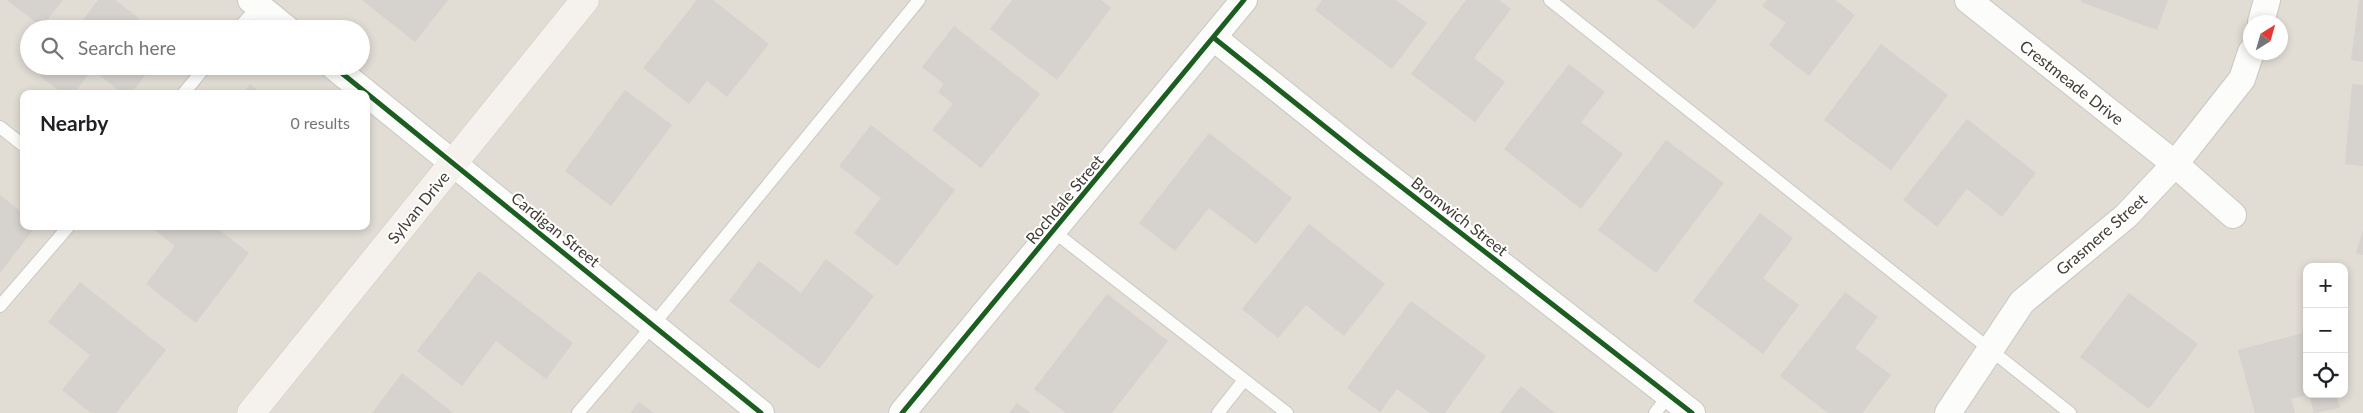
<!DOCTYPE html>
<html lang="en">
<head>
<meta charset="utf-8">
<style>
  :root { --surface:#fff; --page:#f2f2f2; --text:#202124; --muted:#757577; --line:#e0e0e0 }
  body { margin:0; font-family:Lato,sans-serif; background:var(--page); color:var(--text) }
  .controls { position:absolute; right:15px; bottom:15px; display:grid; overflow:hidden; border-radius:10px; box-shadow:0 2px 8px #0003 }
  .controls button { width:45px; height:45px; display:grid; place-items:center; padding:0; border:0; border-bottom:1px solid var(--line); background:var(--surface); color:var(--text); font:25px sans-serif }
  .compass { position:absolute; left:2243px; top:15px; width:45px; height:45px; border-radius:50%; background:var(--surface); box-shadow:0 2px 8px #0003; rotate:37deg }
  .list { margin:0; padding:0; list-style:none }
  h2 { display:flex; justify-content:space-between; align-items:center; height:65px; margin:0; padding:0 20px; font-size:21px }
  h2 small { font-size:16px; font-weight:400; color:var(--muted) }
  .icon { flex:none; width:28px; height:28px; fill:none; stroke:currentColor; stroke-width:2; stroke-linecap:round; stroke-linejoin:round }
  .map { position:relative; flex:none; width:2363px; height:413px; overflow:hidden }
  .search { position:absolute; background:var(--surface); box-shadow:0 2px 8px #0003; left:20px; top:20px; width:350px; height:55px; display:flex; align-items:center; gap:12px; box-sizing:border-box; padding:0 18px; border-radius:28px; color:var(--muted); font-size:19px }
  .panel { position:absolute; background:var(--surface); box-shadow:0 2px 8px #0003; left:20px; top:90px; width:350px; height:140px; border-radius:10px }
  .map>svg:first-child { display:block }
  .residential { fill:#e1dcd4; fill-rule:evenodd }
  .building { fill:#d6d2ce }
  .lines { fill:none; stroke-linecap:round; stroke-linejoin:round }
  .lane-casing { stroke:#cac7c3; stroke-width:14 }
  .street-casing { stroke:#cac7c3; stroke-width:28 }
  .secondary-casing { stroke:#cfcac1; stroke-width:29 }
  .lane { stroke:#fcfcfb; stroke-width:12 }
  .street { stroke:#fcfcfb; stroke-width:26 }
  .secondary { stroke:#f5f2ed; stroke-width:28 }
  .cycleway-casing { stroke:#fff; stroke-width:8 }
  .cycleway { stroke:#1b5e20; stroke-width:5 }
  .labels { text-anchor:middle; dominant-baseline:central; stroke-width:4; stroke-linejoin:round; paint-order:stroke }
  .street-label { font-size:16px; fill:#423b34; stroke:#fff }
</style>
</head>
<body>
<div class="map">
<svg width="2363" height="413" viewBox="0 0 2363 413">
  <rect width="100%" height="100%" fill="#eeebe7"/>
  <path class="residential" d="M0,0h2363v413h-2363zM2250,22h30v30h-30zM29,29h332v37h-332zM24,94h342v132h-342zM2307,267h37v127h-37z"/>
  <g class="building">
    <polygon points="7,0 63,0 42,27"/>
    <polygon points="98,0 115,0 153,29 76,29"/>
    <polygon points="362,0 448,0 415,42"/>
    <polygon points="697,0 713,0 769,44 727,97 707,81 689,104 643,68"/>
    <polygon points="1012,0 1101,0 1111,8 1057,80 990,29"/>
    <polygon points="1322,0 1396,0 1427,23 1392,69 1315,10"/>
    <polygon points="1466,0 1499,0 1511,9 1474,58 1505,82 1475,122 1411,74"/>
    <polygon points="1657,0 1717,0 1694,29"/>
    <polygon points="1767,0 1835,0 1855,15 1809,76 1769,45 1786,23 1762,6"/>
    <polygon points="2081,0 2168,0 2157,30 2081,2"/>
    <polygon points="2359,0 2363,0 2363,62 2351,60"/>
    <polygon points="954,26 1040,94 981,168 932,130 953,104 938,92 944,84 922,67"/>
    <polygon points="1881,44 1948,95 1891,170 1824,120"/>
    <polygon points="1569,64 1605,92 1581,122 1623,154 1581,209 1504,149"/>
    <polygon points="48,66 152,66 131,94 123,94 92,69 74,94 63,94 40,76"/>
    <polygon points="250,84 262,94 243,94"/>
    <polygon points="2352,84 2363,85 2363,166 2345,164"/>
    <polygon points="625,90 672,125 611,206 565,171"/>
    <polygon points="1967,119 2036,173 2002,217 1967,189 1937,227 1903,200"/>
    <polygon points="871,125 955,190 897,266 854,233 881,198 839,166"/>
    <polygon points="1209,133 1292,198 1256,244 1209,208 1175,251 1139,223"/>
    <polygon points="1666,140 1724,183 1656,273 1598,230"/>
    <polygon points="0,195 24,214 24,226 36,226 0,273"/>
    <polygon points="1760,213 1793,238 1763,278 1799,305 1763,354 1693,301"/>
    <polygon points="1309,224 1385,284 1344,336 1306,305 1278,338 1242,309"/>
    <polygon points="150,226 214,226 249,253 196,323 146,284 175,246"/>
    <polygon points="2363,230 2363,255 2356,253"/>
    <polygon points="826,259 874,296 819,369 729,301 759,261 801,293"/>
    <polygon points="479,271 573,343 546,379 496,341 462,386 417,351"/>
    <polygon points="80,282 166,350 116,413 91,413 62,390 90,355 48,322"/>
    <polygon points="1845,292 1878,317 1855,348 1891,375 1862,413 1828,413 1780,376"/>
    <polygon points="2129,293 2198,344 2149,409 2080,357"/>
    <polygon points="1107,294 1168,341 1112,413 1066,413 1034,389"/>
    <polygon points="1411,301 1486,356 1445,413 1430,413 1397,389 1380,412 1347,388"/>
    <polygon points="2307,332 2307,395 2291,399 2295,413 2255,413 2238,350"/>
    <polygon points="402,373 453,413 372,413"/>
    <polygon points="1521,386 1555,413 1500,413"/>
    <polygon points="2309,394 2336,394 2340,408 2314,413"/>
    <polygon points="639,402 654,413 630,413"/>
    <polygon points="1017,403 1031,413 1009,413"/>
  </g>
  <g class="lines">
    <g class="lane-casing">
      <g id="lane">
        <polyline points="1550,0 2070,413"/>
        <polyline points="238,29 260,4"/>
        <polyline points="183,94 206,66"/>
        <polyline points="0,127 24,146"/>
        <polyline points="1053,231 1287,413"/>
        <polyline points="0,306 69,226"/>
        <polyline points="578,413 653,325 919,0"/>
        <polyline points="1218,413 1244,380"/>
        <polyline points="1655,413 1669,395"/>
      </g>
    </g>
    <g class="street-casing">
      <g id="street">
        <polyline points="251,0 287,29"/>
        <polyline points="1968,0 2175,164 2233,215"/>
        <polyline points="2261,22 2267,0"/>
        <polyline points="1214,38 1358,153 1692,413"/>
        <polyline points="333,66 761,413"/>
        <polyline points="902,413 1244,0"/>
        <polyline points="1948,413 2022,302 2126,216 2175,164 2242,79 2251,52"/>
      </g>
    </g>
    <g class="secondary-casing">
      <polyline id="secondary" points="251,413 585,0"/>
    </g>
    <use href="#lane" class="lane"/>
    <use href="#street" class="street"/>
    <use href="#secondary" class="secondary"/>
    <g class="cycleway-casing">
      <g id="cycleway">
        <polyline points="1214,38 1358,153 1692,413"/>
        <polyline points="333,66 761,413"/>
        <polyline points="902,413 1244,0"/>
      </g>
    </g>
    <use href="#cycleway" class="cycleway"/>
  </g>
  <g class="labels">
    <g class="street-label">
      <text transform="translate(2072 82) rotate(38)">Crestmeade Drive</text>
      <text transform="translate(1064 199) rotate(-50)">Rochdale Street</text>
      <text transform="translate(418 207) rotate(-51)">Sylvan Drive</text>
      <text transform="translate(1460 216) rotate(38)">Bromwich Street</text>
      <text transform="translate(556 229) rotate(39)">Cardigan Street</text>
      <text transform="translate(2101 234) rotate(-41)">Grasmere Street</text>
    </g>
  </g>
</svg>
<div class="controls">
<button>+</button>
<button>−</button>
<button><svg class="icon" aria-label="locate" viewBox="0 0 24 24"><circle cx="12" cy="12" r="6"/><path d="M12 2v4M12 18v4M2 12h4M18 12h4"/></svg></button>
</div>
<svg class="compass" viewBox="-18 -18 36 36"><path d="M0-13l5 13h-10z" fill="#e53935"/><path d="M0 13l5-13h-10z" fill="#757577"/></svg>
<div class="search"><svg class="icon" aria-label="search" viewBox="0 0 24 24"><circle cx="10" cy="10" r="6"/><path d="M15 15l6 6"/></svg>Search here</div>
<section class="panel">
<h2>Nearby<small>0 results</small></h2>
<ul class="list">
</ul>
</section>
</div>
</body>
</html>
